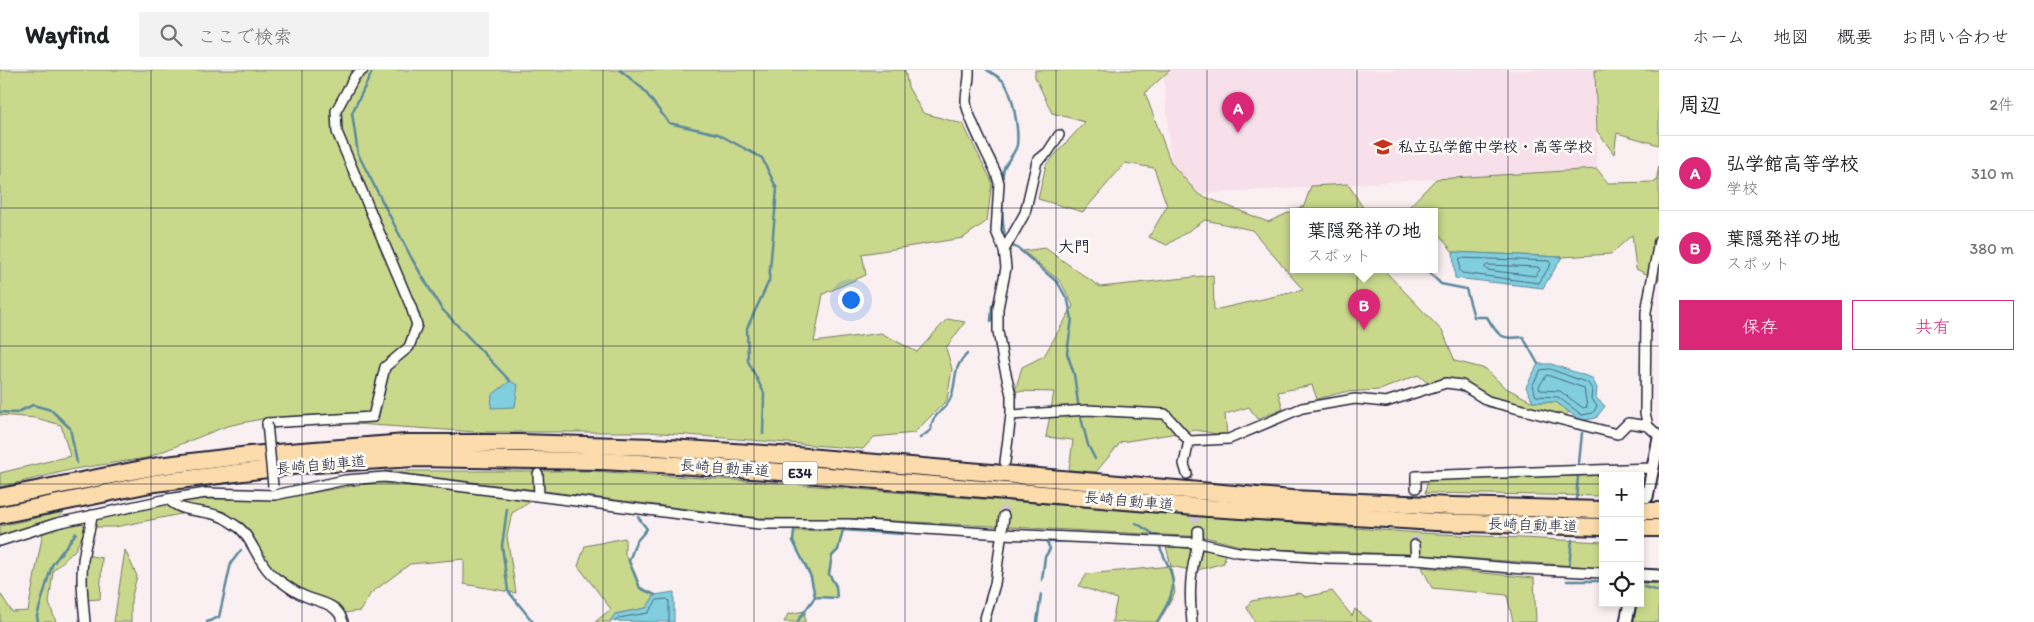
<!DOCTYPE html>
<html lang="ja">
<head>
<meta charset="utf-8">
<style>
  :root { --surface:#fff; --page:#f2f2f2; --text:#202124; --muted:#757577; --line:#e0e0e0; --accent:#db2777 }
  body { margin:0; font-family:Itim,"Klee One",sans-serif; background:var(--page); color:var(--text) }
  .controls { position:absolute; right:15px; bottom:15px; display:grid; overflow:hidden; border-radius:0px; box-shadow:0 2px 8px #0003 }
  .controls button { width:45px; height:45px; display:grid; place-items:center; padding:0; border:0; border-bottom:1px solid var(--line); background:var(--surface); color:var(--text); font:25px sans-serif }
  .you { position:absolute; left:850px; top:229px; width:18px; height:18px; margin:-12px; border:4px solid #fff; border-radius:50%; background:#1a73e8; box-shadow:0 0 0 8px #1a73e833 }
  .badge { display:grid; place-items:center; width:32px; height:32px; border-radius:50%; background:var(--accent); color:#fff; font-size:16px; font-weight:700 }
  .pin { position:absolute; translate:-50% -41px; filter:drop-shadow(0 1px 2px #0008) }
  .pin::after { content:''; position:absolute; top:26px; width:18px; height:15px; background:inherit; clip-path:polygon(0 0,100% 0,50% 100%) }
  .popup { position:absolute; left:1290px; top:138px; width:148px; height:65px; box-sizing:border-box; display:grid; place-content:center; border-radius:0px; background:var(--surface); filter:drop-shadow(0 1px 4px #0005); font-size:16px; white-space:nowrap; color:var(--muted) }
  .popup b { font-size:19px; color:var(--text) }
  .popup::after { content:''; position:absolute; left:50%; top:100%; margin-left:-10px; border:10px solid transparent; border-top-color:var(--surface) }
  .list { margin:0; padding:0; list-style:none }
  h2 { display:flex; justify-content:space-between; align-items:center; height:65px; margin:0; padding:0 20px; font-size:21px }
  h2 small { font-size:16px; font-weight:400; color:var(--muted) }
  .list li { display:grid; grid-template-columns:32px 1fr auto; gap:15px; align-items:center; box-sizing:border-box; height:75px; padding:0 20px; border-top:1px solid var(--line) }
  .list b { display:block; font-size:19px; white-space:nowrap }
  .list p { margin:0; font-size:16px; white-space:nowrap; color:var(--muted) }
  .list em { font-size:16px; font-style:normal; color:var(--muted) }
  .actions { display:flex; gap:10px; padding:15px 20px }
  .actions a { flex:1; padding:11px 0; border:1px solid var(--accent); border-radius:0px; text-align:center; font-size:18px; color:var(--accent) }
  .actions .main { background:var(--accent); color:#fff }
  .icon { flex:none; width:28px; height:28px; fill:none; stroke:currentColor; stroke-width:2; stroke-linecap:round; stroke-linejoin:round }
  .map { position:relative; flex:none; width:1659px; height:552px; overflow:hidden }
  header { display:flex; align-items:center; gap:30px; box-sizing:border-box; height:70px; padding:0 25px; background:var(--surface); border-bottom:1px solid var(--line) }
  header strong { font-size:24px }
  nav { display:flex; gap:28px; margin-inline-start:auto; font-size:18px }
  .search { width:350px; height:45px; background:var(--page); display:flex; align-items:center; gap:12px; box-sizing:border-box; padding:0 18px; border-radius:0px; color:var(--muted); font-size:19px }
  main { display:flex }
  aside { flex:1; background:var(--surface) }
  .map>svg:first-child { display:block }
  .built { fill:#f7e0ea }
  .green { fill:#cad88c; stroke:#767d64 }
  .water { fill:#81cedf; stroke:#5b899d }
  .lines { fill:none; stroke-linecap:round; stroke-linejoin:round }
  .shore { stroke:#48677d; stroke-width:1 }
  .stream { stroke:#5b899d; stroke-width:2.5 }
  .minor-tunnel { stroke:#cfc6cd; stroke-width:9; stroke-dasharray:9 4.5; stroke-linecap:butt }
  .minor-casing { stroke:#22223b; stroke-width:12 }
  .tertiary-casing { stroke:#22223b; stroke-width:15 }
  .motorway-casing { stroke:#22223b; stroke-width:20 }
  .minor { stroke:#fdfcf7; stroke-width:9 }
  .tertiary { stroke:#fdfcf7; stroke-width:11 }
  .motorway { stroke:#fcdcac; stroke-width:16 }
  .minor-bridge-casing { stroke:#22223b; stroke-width:12; stroke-linecap:butt }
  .minor-bridge { stroke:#fdfcf7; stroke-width:9 }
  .grid { fill:none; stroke:#22223b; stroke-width:1; stroke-opacity:0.55 }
  .labels { text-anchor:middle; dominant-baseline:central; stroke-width:5; stroke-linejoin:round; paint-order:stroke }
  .shield { fill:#fdfcf7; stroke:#646373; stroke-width:1 }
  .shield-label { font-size:14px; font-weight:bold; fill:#22223b }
  .poi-label { font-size:15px; font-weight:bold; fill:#22223b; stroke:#fdfcf7; text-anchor:start }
  .street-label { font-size:15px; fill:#22223b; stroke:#fdfcf7 }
  .neighbourhood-label { font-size:16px; font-weight:bold; fill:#22223b; stroke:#fdfcf7 }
</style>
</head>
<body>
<header>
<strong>Wayfind</strong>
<div class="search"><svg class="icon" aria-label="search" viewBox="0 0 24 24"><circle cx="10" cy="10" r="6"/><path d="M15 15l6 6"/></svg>ここで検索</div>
<nav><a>ホーム</a><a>地図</a><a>概要</a><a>お問い合わせ</a></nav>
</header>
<main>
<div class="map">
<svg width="1659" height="552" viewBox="0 0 1659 552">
  <rect width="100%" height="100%" fill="#faeff1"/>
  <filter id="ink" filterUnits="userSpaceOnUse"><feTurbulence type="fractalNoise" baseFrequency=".02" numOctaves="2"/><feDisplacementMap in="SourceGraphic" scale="10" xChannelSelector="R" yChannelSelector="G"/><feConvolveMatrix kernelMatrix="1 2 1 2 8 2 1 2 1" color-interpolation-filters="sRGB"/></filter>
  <g filter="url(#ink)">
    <polygon class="built" points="1170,0 1595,0 1597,99 1198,124 1171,93 1164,7"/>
    <g class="green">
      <polygon points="0,0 905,0 908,17 923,43 963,54 992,112 987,151 963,168 862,184 866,205 823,224 814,272 881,263 917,282 947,249 965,252 946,278 952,299 947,330 914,363 874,367 863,379 649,362 476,362 266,348 227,356 146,388 74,399 0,417 0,403 70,386 61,355 36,348 0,345"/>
      <polygon points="1035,0 1170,0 1145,23 1171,93 1198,124 1268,152 1304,136 1311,116 1348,114 1365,141 1294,141 1294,199 1383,199 1443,262 1455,291 1486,299 1504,317 1533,332 1556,332 1569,342 1562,350 1488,331 1462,315 1433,317 1418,305 1380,320 1344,322 1317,329 1312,315 1278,322 1283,339 1257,349 1249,337 1225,344 1227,366 1196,360 1121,372 1096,402 1069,400 1073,370 1046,367 1054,322 1015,321 1022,297 1044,286 1073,236 1061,212 1023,181 1045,178 1100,217 1213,205 1214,240 1303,220 1252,160 1205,150 1167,175 1149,167 1167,136 1154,98 1125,93 1083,142 1038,129 1046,95 1085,52 1052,43 1035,7"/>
      <polygon points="1595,0 1659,0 1659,75 1617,63 1614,84 1597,61"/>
      <polygon points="1659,96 1659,210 1636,199 1632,165 1611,184 1562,187 1453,182 1434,158 1434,141 1406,140 1436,109 1597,99 1608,113 1656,112"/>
      <polygon points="384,401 590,401 765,412 1419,463 1603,472 1603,498 1423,485 1248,478 1205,467 855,449 760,448"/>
      <polygon points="1617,405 1603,406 1603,426 1425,423 1428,409"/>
      <polygon points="374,412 535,429 512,443 507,466 516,523 464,514 464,489 410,494 371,523 360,541 344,543 301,521 265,494 240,462 222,453 191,442 115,457 94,457 97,447 194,429 277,429"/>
      <polygon points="64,442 56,449 0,466 0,456"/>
      <polygon points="81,452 86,458 75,480 53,501 49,533 56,552 0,552 0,523 12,542 28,541 43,462"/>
      <polygon points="843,460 838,480 832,486 829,504 836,516 837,528 815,527 811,507 793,471 794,461"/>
      <polygon points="625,468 625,485 635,503 640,518 655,525 646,538 615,544 611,552 595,552 611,539 578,496 585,476"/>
      <polygon points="1166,476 1225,482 1224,493 1194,501 1171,496 1175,523 1159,552 1112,552 1117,529 1079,516 1087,504 1171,496"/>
      <polygon points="125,480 137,506 131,530 131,552 114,552"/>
      <polygon points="85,485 102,488 100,529 85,530"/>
      <polygon points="1422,497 1534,508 1536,552 1513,552 1507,525 1432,518"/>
      <polygon points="1641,513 1659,514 1659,552 1634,552 1637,533 1640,533"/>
      <polygon points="1332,521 1352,546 1355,539 1372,552 1255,552 1247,538 1251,531 1300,523 1306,527"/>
      <polygon points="805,541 805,552 784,552 788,544"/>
    </g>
    <g class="water">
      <polygon points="1453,182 1562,187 1543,218 1455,208"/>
      <polygon points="1538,294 1551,294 1592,308 1597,318 1596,328 1605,336 1596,348 1581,351 1556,332 1533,332 1526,317"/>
      <polygon points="510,311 518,315 515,337 491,338 492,325"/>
      <polygon points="674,522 674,552 610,551 615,544 646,538 655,525"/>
    </g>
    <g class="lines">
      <g class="shore">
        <polygon points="1460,188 1549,191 1551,194 1539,213 1462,203 1460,201"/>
        <polygon points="1488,195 1538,197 1540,200 1535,206 1487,200 1485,197"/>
        <polygon points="1550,299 1588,313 1592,319 1591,329 1597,336 1593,343 1582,345 1558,327 1536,326 1532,316 1541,300"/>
        <polygon points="1547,305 1584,318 1587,337 1583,338 1560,321 1540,320 1539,317"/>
        <polyline points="615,552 618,548 648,543 657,530 667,529 669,531 669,552"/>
      </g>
      <g class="stream">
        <polyline points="373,0 352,43 358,84 412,189 441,238 510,311"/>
        <polyline points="620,0 643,19 669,53 718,64 762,88 777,119 769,211 747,258 748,291 764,323 763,364"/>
        <path d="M987,0c5,3 12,7 16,11 10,11 16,49 14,64 -2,9 -10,15 -13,23 -3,11 -3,64 3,73"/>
        <polyline points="1010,175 1019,179 1058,213 1068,231 1072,249 1067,283 1074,304 1079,340 1088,375 1095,389"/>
        <path d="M1426,199l15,15 25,5 8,28h13c11,19 14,23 36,20l15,27"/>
        <polyline points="991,251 992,236"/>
        <polyline points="0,342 16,343 33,335 51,340 70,358 77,393"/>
        <path d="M920,368l11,-8c0,-17 15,-19 20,-33 7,-19 0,-27 16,-43"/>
        <polyline points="1579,393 1582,363"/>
        <polyline points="1576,429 1578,406"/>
        <polyline points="507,439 502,476 508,521 533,552"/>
        <polyline points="638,447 647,459 636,472 629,491 640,518 655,525"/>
        <polyline points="1136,453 1155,465 1156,468"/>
        <polyline points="794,461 793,471 811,507 815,527"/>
        <polyline points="1569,496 1572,470"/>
        <polyline points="1042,510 1045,487 1050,479 1047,472 1067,471"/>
        <polyline points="1567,511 1603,511"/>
        <polyline points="1644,517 1659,521"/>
        <polyline points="38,552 37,546 52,495 76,463"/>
        <polyline points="207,552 219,547 231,493 241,480"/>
        <polyline points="797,552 815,527 837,528 836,516 829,504 832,486 838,480 843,460 903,464"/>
        <polyline points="1037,552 1041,524"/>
        <path d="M1157,552c23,-38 19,-39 1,-79"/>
      </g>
      <g class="minor-tunnel">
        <polyline points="1187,404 1198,461"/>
        <polyline points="1004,446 1004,419"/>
        <polyline points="1415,475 1416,418"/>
      </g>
      <g class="minor-casing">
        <g id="minor">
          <path d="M969,0c1,11 -3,20 -3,31 0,14 23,56 30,72l3,10 -3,48 8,19 2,18 -8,40v23l5,30 8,34v20l-6,47"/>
          <polyline points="1004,180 1025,143 1037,91 1048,82 1059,65"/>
          <polyline points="1011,345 1087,340 1165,344 1189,371"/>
          <polyline points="267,353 373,347 385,297 409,277 417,255 411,237 337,62 336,41 355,6 363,0"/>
          <polyline points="1648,356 1645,343 1646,242 1659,171"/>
          <polyline points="1189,371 1229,369 1302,338 1355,329 1386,332 1446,313 1462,315 1488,331 1617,364 1628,353 1648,356 1659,366"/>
          <polyline points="538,404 539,426"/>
          <polyline points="1187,404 1184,394 1189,371"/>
          <polyline points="1416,418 1416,406 1653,398"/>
          <path d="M168,429c14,15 36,10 54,18 6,3 11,7 16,10 13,8 21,40 39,52 8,5 15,11 23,15 17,9 37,7 43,28"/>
          <polyline points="0,471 57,453 168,429 206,423 275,425 345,410 385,407 759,454 848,454 1002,464 1199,473 1238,482 1328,488 1416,490 1523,499 1603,503"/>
          <polyline points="1415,475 1416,490"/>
          <path d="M85,552c-2,-22 -5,-47 -1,-68 2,-14 7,-26 8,-39"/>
          <polyline points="984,552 995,514 1004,446"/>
          <path d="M1192,552c-2,-19 -3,-37 1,-56 2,-12 6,-22 5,-35"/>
        </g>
      </g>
      <g class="tertiary-casing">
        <g id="tertiary">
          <polyline points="1647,427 1659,368"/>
          <polyline points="1640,505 1659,506"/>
          <polyline points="1626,552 1630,533"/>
        </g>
      </g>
      <g class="motorway-casing">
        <g id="motorway">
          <polyline points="0,427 158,396 250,385 406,373 519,373 653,377 796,386 1291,429 1452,436 1603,440"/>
          <polyline points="1640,441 1659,441"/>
          <polyline points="0,445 155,413 300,395 414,388 601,391 676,395 781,402 1208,438 1436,452 1603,457"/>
          <polyline points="1640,458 1659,458"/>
        </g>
      </g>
      <use href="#minor" class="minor"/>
      <use href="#tertiary" class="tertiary"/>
      <use href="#motorway" class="motorway"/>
      <g class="minor-bridge-casing">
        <polyline id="minor-bridge" points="267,353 273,416"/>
      </g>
      <use href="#minor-bridge" class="minor-bridge"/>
    </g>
  </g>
  <path class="grid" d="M151,0v552M302,0v552M452,0v552M603,0v552M754,0v552M905,0v552M1056,0v552M1207,0v552M1357,0v552M1508,0v552M0,138h1659M0,276h1659M0,414h1603M1640,414h19"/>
  <defs>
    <g id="school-bare" transform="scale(1.5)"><path d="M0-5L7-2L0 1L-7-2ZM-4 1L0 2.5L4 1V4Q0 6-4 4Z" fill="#c8321e" stroke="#fdfcf7" stroke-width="2.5" paint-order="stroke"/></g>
  </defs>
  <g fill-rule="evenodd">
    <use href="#school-bare" x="1383" y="77"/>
  </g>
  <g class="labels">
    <rect class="shield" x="782.5" y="391.5" width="35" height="23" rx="4"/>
    <g class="shield-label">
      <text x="800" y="403">E34</text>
    </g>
    <g class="poi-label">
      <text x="1398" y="77">私立弘学館中学校・高等学校</text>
    </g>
    <g class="street-label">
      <text transform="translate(321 395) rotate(-5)">長崎自動車道</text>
      <text transform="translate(725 398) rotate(4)">長崎自動車道</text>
      <text transform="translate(1129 431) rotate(5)">長崎自動車道</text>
      <text transform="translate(1533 455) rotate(2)">長崎自動車道</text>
    </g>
    <g class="neighbourhood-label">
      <text x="1074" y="176">大門</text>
    </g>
  </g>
</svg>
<div class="controls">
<button>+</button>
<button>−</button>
<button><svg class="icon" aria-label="locate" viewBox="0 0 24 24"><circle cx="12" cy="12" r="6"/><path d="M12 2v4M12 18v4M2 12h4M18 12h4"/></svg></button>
</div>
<div class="you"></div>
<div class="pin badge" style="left:1238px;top:63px">A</div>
<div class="pin badge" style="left:1364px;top:260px">B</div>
<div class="popup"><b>葉隠発祥の地</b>スポット</div>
</div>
<aside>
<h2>周辺<small>2件</small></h2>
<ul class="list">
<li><span class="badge">A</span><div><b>弘学館高等学校</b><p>学校</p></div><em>310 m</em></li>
<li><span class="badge">B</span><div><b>葉隠発祥の地</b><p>スポット</p></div><em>380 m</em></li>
</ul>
<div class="actions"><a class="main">保存</a><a>共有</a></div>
</aside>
</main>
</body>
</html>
